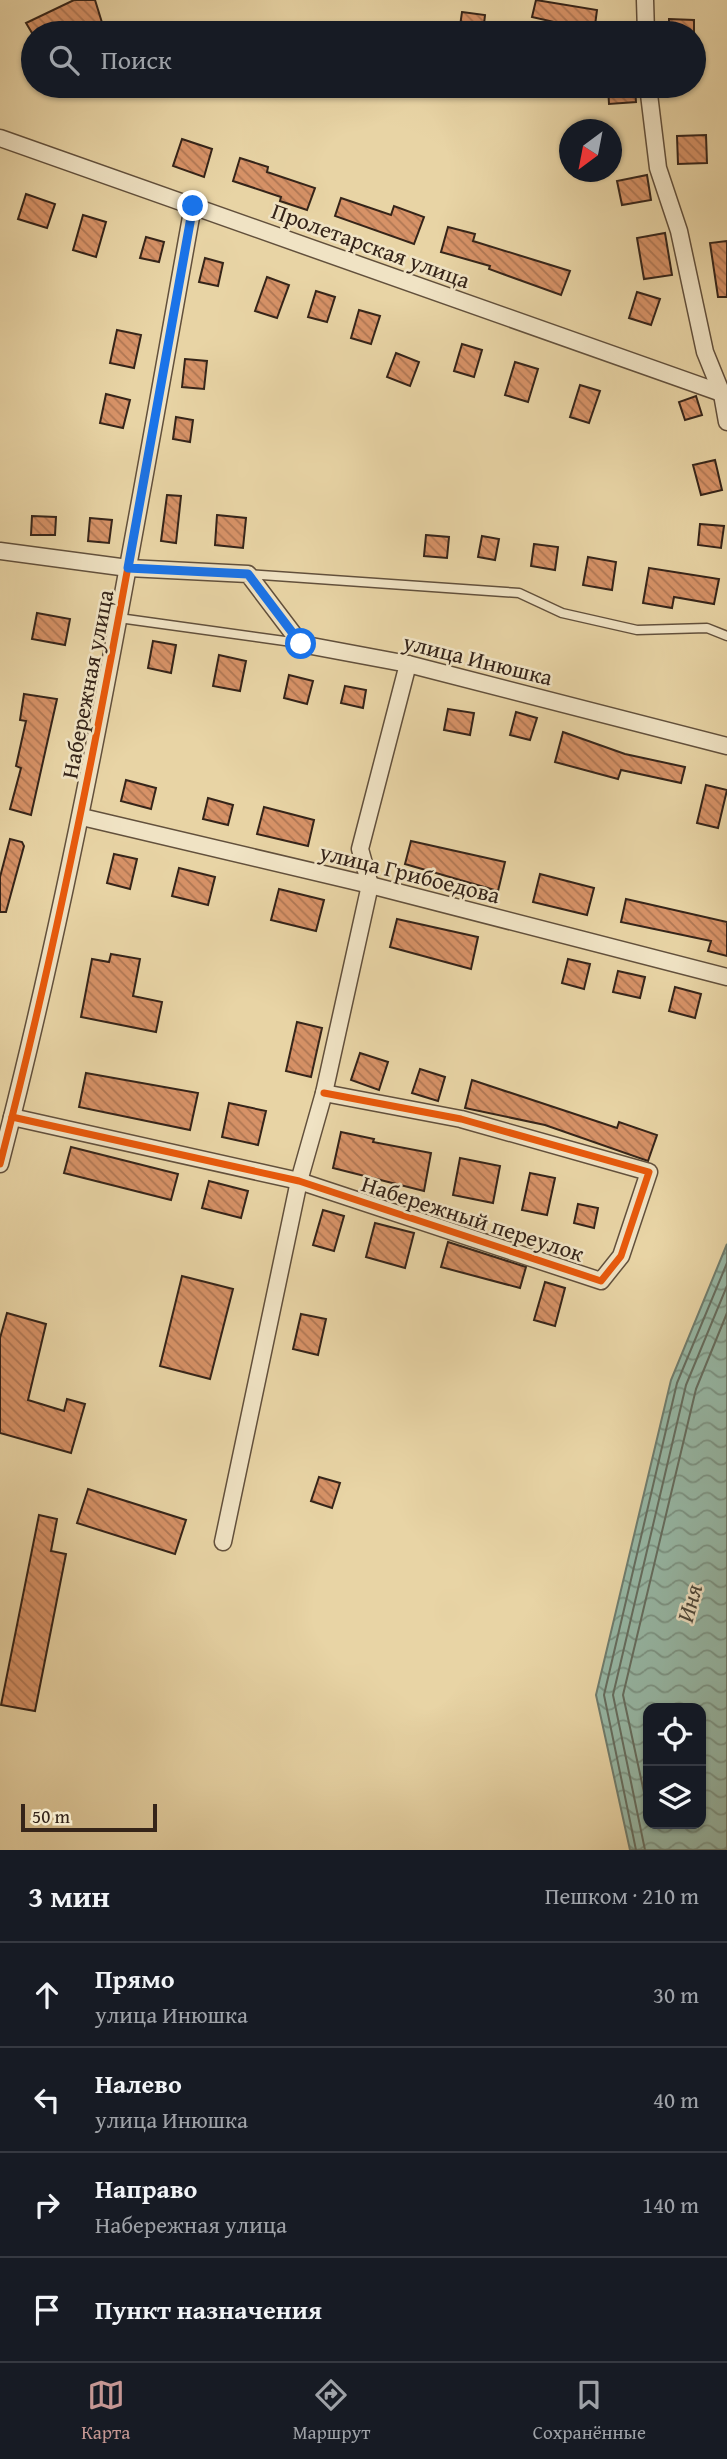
<!DOCTYPE html>
<html lang="ru">
<head>
<meta charset="utf-8">
<style>
  :root { --surface:#171b24; --page:#242831; --text:#f1f3f6; --muted:#9ea1a6; --line:#363941; --accent:#c59692 }
  body { margin:0; font-family:"Gentium Book Plus",serif; background:var(--page); color:var(--text) }
  .controls { position:absolute; right:21px; bottom:21px; display:grid; overflow:hidden; border-radius:14px; box-shadow:0 2px 5px #0004 }
  .controls button { width:63px; height:63px; display:grid; place-items:center; padding:0; border:0; border-bottom:2px solid var(--line); background:var(--surface); color:var(--text); font:35px sans-serif }
  .compass { position:absolute; left:559px; top:119px; width:63px; height:63px; border-radius:50%; background:var(--surface); box-shadow:0 2px 5px #0004; rotate:212deg }
  .scale { position:absolute; left:21px; bottom:18px; width:136px; box-sizing:border-box; padding-left:7px; border:4px solid #352419; border-top:0; font-size:19px; line-height:24px; white-space:nowrap; color:#352419; -webkit-text-stroke:5px #f0e3c4; paint-order:stroke }
  .stop { position:absolute; width:21px; height:21px; margin:-16px; border:5px solid #1a73e8; border-radius:50%; background:#fff }
  .stop.end { background:#1a73e8; border-color:#fff; box-shadow:0 2px 7px #0008 }
  .list { margin:0; padding:0; list-style:none }
  h2 { display:flex; justify-content:space-between; align-items:center; height:91px; margin:0; padding:0 28px; font-size:30px }
  h2 small { font-size:23px; font-weight:400; color:var(--muted) }
  .list li { display:grid; grid-template-columns:46px 1fr auto; gap:21px; align-items:center; box-sizing:border-box; height:105px; padding:0 28px; border-top:2px solid var(--line) }
  .list b { display:block; font-size:26px; white-space:nowrap }
  .list p { margin:0; font-size:23px; white-space:nowrap; color:var(--muted) }
  .list em { font-size:23px; font-style:normal; color:var(--muted) }
  .icon { flex:none; width:38px; height:38px; fill:none; stroke:currentColor; stroke-width:2; stroke-linecap:round; stroke-linejoin:round }
  .map { position:relative; flex:none; width:727px; height:1850px; overflow:hidden }
  .search { position:absolute; background:var(--surface); box-shadow:0 2px 5px #0004; left:21px; right:21px; top:21px; height:77px; display:flex; align-items:center; gap:18px; box-sizing:border-box; padding:0 24px; border-radius:38px; color:var(--muted); font-size:26px }
  .sheet { height:511px; background:var(--surface) }
  nav { display:flex; justify-content:space-around; align-items:center; box-sizing:border-box; height:98px; border-top:2px solid var(--line); background:var(--surface); font-size:19px; color:var(--muted) }
  nav a { display:grid; justify-items:center; gap:4px }
  nav .on { color:var(--accent) }
  .map>svg:first-child { display:block }
  .water { fill:url(#water-waves); stroke:#707d6e; stroke-width:2; fill-rule:evenodd }
  .lines { fill:none; stroke-linecap:round; stroke-linejoin:round }
  .shore { stroke:#666e60; stroke-width:2 }
  .building { fill:url(#building-back-hatch); stroke:#352419; stroke-width:2 }
  .lane-casing { stroke:#62503c; stroke-width:11 }
  .street-casing { stroke:#62503c; stroke-width:19 }
  .lane { stroke:#f0e3c4; stroke-width:8 }
  .street { stroke:#f0e3c4; stroke-width:16 }
  .cycleway-casing { stroke:#f0e3c4; stroke-width:11 }
  .cycleway { stroke:#e8590c; stroke-width:7 }
  .route { stroke:#1a73e8; stroke-width:9 }
  .labels { text-anchor:middle; dominant-baseline:central; stroke-width:5; stroke-linejoin:round; paint-order:stroke }
  .street-label { font-size:23px; fill:#352419; stroke:#f0e3c4 }
  .water-label { font-size:24px; font-style:italic; fill:#4e493c; stroke:#f0e3c4 }
</style>
</head>
<body>
<div class="map">
<svg width="727" height="1850" viewBox="0 0 727 1850">
  <defs>
    <pattern id="water-waves" width="16" height="10" patternUnits="userSpaceOnUse" patternTransform="scale(1.75)"><rect width="16" height="10" fill="#97b8a6"/><path d="M0 5q4-4 8 0t8 0" fill="none" stroke="#7c9586"/></pattern>
    <pattern id="building-back-hatch" width="6" height="6" patternUnits="userSpaceOnUse" patternTransform="scale(1.75)"><rect width="6" height="6" fill="#d79267"/><path d="M-1 5l2 2M0 0l6 6M5-1l2 2" fill="none" stroke="#af7754"/></pattern>
  </defs>
  <rect width="100%" height="100%" fill="#e8d4a5"/>
  <filter id="stains"><feTurbulence type="fractalNoise" baseFrequency=".00286" numOctaves="4"/><feColorMatrix values="0 0 0 0 .2 0 0 0 0 .09 0 0 0 0 .02 0 0 0 .5 -.17"/></filter>
  <radialGradient id="worn" r=".72"><stop offset=".6" stop-color="#630" stop-opacity="0"/><stop offset="1" stop-color="#630" stop-opacity=".3"/></radialGradient>
  <path class="water" d="M727,1244v606h-97l-34,-155 75,-315zM648,1708h53v116h-53z"/>
  <g class="lines">
    <g class="shore">
      <polyline points="648,1811 623,1695 696,1389 727,1313"/>
      <polyline points="636,1850 604,1695 677,1383 727,1263"/>
      <polyline points="645,1850 613,1695 686,1385 727,1286"/>
    </g>
  </g>
  <g class="building">
    <polygon points="74,0 95,0 104,29 90,33 32,33 26,23"/>
    <polygon points="536,0 597,10 594,33 575,33 576,27 532,17"/>
    <polygon points="462,12 485,15 483,33 459,33"/>
    <polygon points="669,19 694,20 694,33 669,33"/>
    <polygon points="608,86 635,86 636,102 609,104"/>
    <polygon points="706,135 707,163 678,164 677,136"/>
    <polygon points="182,139 212,149 204,177 173,166"/>
    <polygon points="240,158 268,167 267,172 315,188 307,210 280,201 281,197 233,181"/>
    <polygon points="647,175 651,200 622,205 617,181"/>
    <polygon points="26,194 55,204 47,228 18,219"/>
    <polygon points="341,198 391,215 394,206 424,217 414,244 335,216"/>
    <polygon points="83,215 106,222 96,257 73,250"/>
    <polygon points="448,227 475,234 473,241 570,271 561,295 489,269 490,266 441,252"/>
    <polygon points="665,233 672,275 644,279 637,238"/>
    <polygon points="146,237 164,242 159,262 140,258"/>
    <polygon points="727,241 727,297 718,297 710,243"/>
    <polygon points="205,258 223,263 218,286 199,282"/>
    <polygon points="267,277 289,285 277,318 255,311"/>
    <polygon points="316,291 335,297 327,322 308,317"/>
    <polygon points="637,292 660,299 651,325 629,318"/>
    <polygon points="359,310 380,316 371,344 351,338"/>
    <polygon points="117,330 141,335 134,368 110,363"/>
    <polygon points="462,344 482,350 474,377 454,371"/>
    <polygon points="396,353 419,362 410,386 387,377"/>
    <polygon points="185,359 207,361 204,389 182,387"/>
    <polygon points="515,362 538,369 528,402 505,395"/>
    <polygon points="580,385 600,391 589,423 570,417"/>
    <polygon points="106,394 130,400 123,428 100,423"/>
    <polygon points="696,396 702,415 685,420 679,402"/>
    <polygon points="176,417 193,420 190,442 173,439"/>
    <polygon points="715,460 722,490 701,495 693,465"/>
    <polygon points="167,495 181,496 176,543 161,541"/>
    <polygon points="217,515 246,518 243,548 215,545"/>
    <polygon points="32,516 56,517 55,535 31,535"/>
    <polygon points="90,518 112,520 109,543 88,541"/>
    <polygon points="700,524 724,526 721,548 698,545"/>
    <polygon points="426,535 449,537 447,558 424,556"/>
    <polygon points="482,536 499,539 495,560 478,557"/>
    <polygon points="534,544 558,547 555,570 531,566"/>
    <polygon points="588,557 616,562 612,590 583,585"/>
    <polygon points="649,568 719,579 714,604 674,597 672,608 643,603"/>
    <polygon points="37,613 70,619 65,645 32,639"/>
    <polygon points="153,641 176,645 171,673 148,668"/>
    <polygon points="219,655 246,661 240,691 213,686"/>
    <polygon points="289,675 313,681 307,704 284,698"/>
    <polygon points="345,686 366,690 363,708 341,703"/>
    <polygon points="24,694 57,699 31,815 10,809 21,768 16,766 26,721 20,720"/>
    <polygon points="448,709 474,713 470,735 444,730"/>
    <polygon points="516,712 537,718 530,740 510,735"/>
    <polygon points="563,732 625,754 685,767 681,783 621,770 618,779 555,762"/>
    <polygon points="126,780 156,788 151,809 121,801"/>
    <polygon points="706,785 727,790 718,828 697,823"/>
    <polygon points="208,798 233,805 228,825 203,819"/>
    <polygon points="264,807 314,820 308,846 257,834"/>
    <polygon points="10,839 22,842 24,846 6,912 0,912 0,877"/>
    <polygon points="411,841 505,862 498,891 405,864"/>
    <polygon points="114,854 137,859 130,889 107,883"/>
    <polygon points="179,868 215,877 208,905 172,896"/>
    <polygon points="540,874 594,888 587,915 533,902"/>
    <polygon points="279,889 324,900 316,931 271,920"/>
    <polygon points="626,899 727,922 727,956 708,951 711,941 621,922"/>
    <polygon points="397,919 478,937 471,969 390,947"/>
    <polygon points="111,954 140,959 133,996 162,1002 156,1032 81,1017 92,959 109,962"/>
    <polygon points="568,959 590,964 584,989 562,983"/>
    <polygon points="618,971 645,977 640,998 613,992"/>
    <polygon points="675,987 701,994 695,1018 669,1011"/>
    <polygon points="297,1022 322,1028 311,1077 286,1071"/>
    <polygon points="360,1053 388,1062 379,1090 351,1080"/>
    <polygon points="420,1069 445,1077 438,1101 412,1093"/>
    <polygon points="86,1073 198,1093 190,1130 79,1107"/>
    <polygon points="472,1080 617,1128 619,1122 657,1135 648,1161 545,1125 465,1108"/>
    <polygon points="229,1103 266,1111 258,1145 222,1137"/>
    <polygon points="341,1132 374,1139 373,1142 431,1153 424,1191 333,1168"/>
    <polygon points="71,1147 178,1174 171,1200 64,1173"/>
    <polygon points="460,1158 500,1166 493,1203 453,1195"/>
    <polygon points="530,1173 555,1178 547,1215 522,1210"/>
    <polygon points="209,1181 248,1191 241,1218 202,1208"/>
    <polygon points="578,1204 598,1208 594,1228 574,1223"/>
    <polygon points="323,1210 344,1216 334,1251 313,1245"/>
    <polygon points="375,1223 414,1233 405,1268 366,1257"/>
    <polygon points="448,1242 526,1267 520,1288 441,1267"/>
    <polygon points="182,1276 233,1289 210,1379 160,1366"/>
    <polygon points="545,1282 565,1288 555,1326 534,1320"/>
    <polygon points="7,1313 46,1324 28,1400 64,1411 67,1399 85,1404 71,1453 0,1433 0,1338"/>
    <polygon points="301,1314 326,1319 318,1355 293,1349"/>
    <polygon points="319,1477 340,1483 332,1508 311,1501"/>
    <polygon points="88,1489 186,1520 175,1554 77,1523"/>
    <polygon points="39,1515 57,1519 51,1551 66,1554 35,1711 1,1705"/>
  </g>
  <g class="lines">
    <g class="lane-casing">
      <g id="lane">
        <polyline points="248,574 519,593 562,613 637,630 707,628 727,636"/>
        <polyline points="119,618 299,643"/>
      </g>
    </g>
    <g class="street-casing">
      <g id="street">
        <polyline points="645,0 646,33"/>
        <polyline points="648,86 658,168 679,231 705,352 722,394 727,422"/>
        <polyline points="0,138 727,395"/>
        <polyline points="0,551 128,568 248,574 301,644 408,664 727,746"/>
        <polyline points="82,817 370,885 727,977"/>
        <polyline points="12,1117 299,1181 601,1281 621,1256 649,1172 461,1119 324,1093"/>
        <path d="M0,1164c82,-315 135,-637 193,-958"/>
        <polyline points="223,1542 299,1181 324,1093 370,885 360,849 408,664"/>
      </g>
    </g>
    <use href="#lane" class="lane"/>
    <use href="#street" class="street"/>
    <g class="cycleway-casing">
      <g id="cycleway">
        <polyline points="12,1117 299,1181 601,1281 621,1256 649,1172 461,1119 324,1093"/>
        <path d="M0,1164c82,-315 135,-637 193,-958"/>
      </g>
    </g>
    <use href="#cycleway" class="cycleway"/>
  </g>
  <g class="lines">
    <polyline class="route" points="193,206 128,568 248,574 301,644"/>
  </g>
  <g class="labels">
    <g class="street-label">
      <text transform="translate(371 245) rotate(20)">Пролетарская улица</text>
      <text transform="translate(478 659) rotate(14)">улица Инюшка</text>
      <text transform="translate(87 684) rotate(-79)">Набережная улица</text>
      <text transform="translate(410 873) rotate(14)">улица Грибоедова</text>
      <text transform="translate(473 1218) rotate(18)">Набережный переулок</text>
    </g>
    <g class="water-label">
      <text transform="translate(689 1603) rotate(-75)">Иня</text>
    </g>
  </g>
  <rect width="100%" height="100%" filter="url(#stains)"/>
  <rect width="100%" height="100%" fill="url(#worn)"/>
</svg>
<div class="controls">
<button><svg class="icon" aria-label="locate" viewBox="0 0 24 24"><circle cx="12" cy="12" r="6"/><path d="M12 2v4M12 18v4M2 12h4M18 12h4"/></svg></button>
<button><svg class="icon" aria-label="layers" viewBox="0 0 24 24"><path d="M12 4l9 5-9 5-9-5zM3 14l9 5 9-5"/></svg></button>
</div>
<svg class="compass" viewBox="-18 -18 36 36"><path d="M0-13l5 13h-10z" fill="#e53935"/><path d="M0 13l5-13h-10z" fill="#9ea1a6"/></svg>
<div class="scale">50 m</div>
<div class="stop" style="left:301px;top:644px"></div>
<div class="stop end" style="left:193px;top:206px"></div>
<div class="search"><svg class="icon" aria-label="search" viewBox="0 0 24 24"><circle cx="10" cy="10" r="6"/><path d="M15 15l6 6"/></svg>Поиск</div>
</div>
<section class="sheet">
<h2>3 мин<small>Пешком · 210 m</small></h2>
<ul class="list">
<li><svg class="icon" aria-label="ahead" viewBox="0 0 24 24"><path d="M12 20V5M6 11l6-6 6 6"/></svg><div><b>Прямо</b><p>улица Инюшка</p></div><em>30 m</em></li>
<li><svg class="icon" aria-label="left" viewBox="0 0 24 24"><path d="M17 20v-9H6M10 6l-5 5 5 5"/></svg><div><b>Налево</b><p>улица Инюшка</p></div><em>40 m</em></li>
<li><svg class="icon" aria-label="right" viewBox="0 0 24 24"><path d="M7 20v-9h11M14 6l5 5-5 5"/></svg><div><b>Направо</b><p>Набережная улица</p></div><em>140 m</em></li>
<li><svg class="icon" aria-label="arrive" viewBox="0 0 24 24"><path d="M6 21V4h12l-3 4 3 4H6"/></svg><div><b>Пункт назначения</b></div></li>
</ul>
</section>
<nav>
<a class="on"><svg class="icon" aria-label="map" viewBox="0 0 24 24"><path d="M3 6l6-2 6 2 6-2v14l-6 2-6-2-6 2zM9 4v14M15 6v14"/></svg>Карта</a>
<a><svg class="icon" aria-label="directions" viewBox="0 0 24 24"><path d="M12 3l9 9-9 9-9-9zM9 14v-3h6M13 9l2 2-2 2"/></svg>Маршрут</a>
<a><svg class="icon" aria-label="saved" viewBox="0 0 24 24"><path d="M7 4h10v16l-5-4-5 4z"/></svg>Сохранённые</a>
</nav>
</body>
</html>
